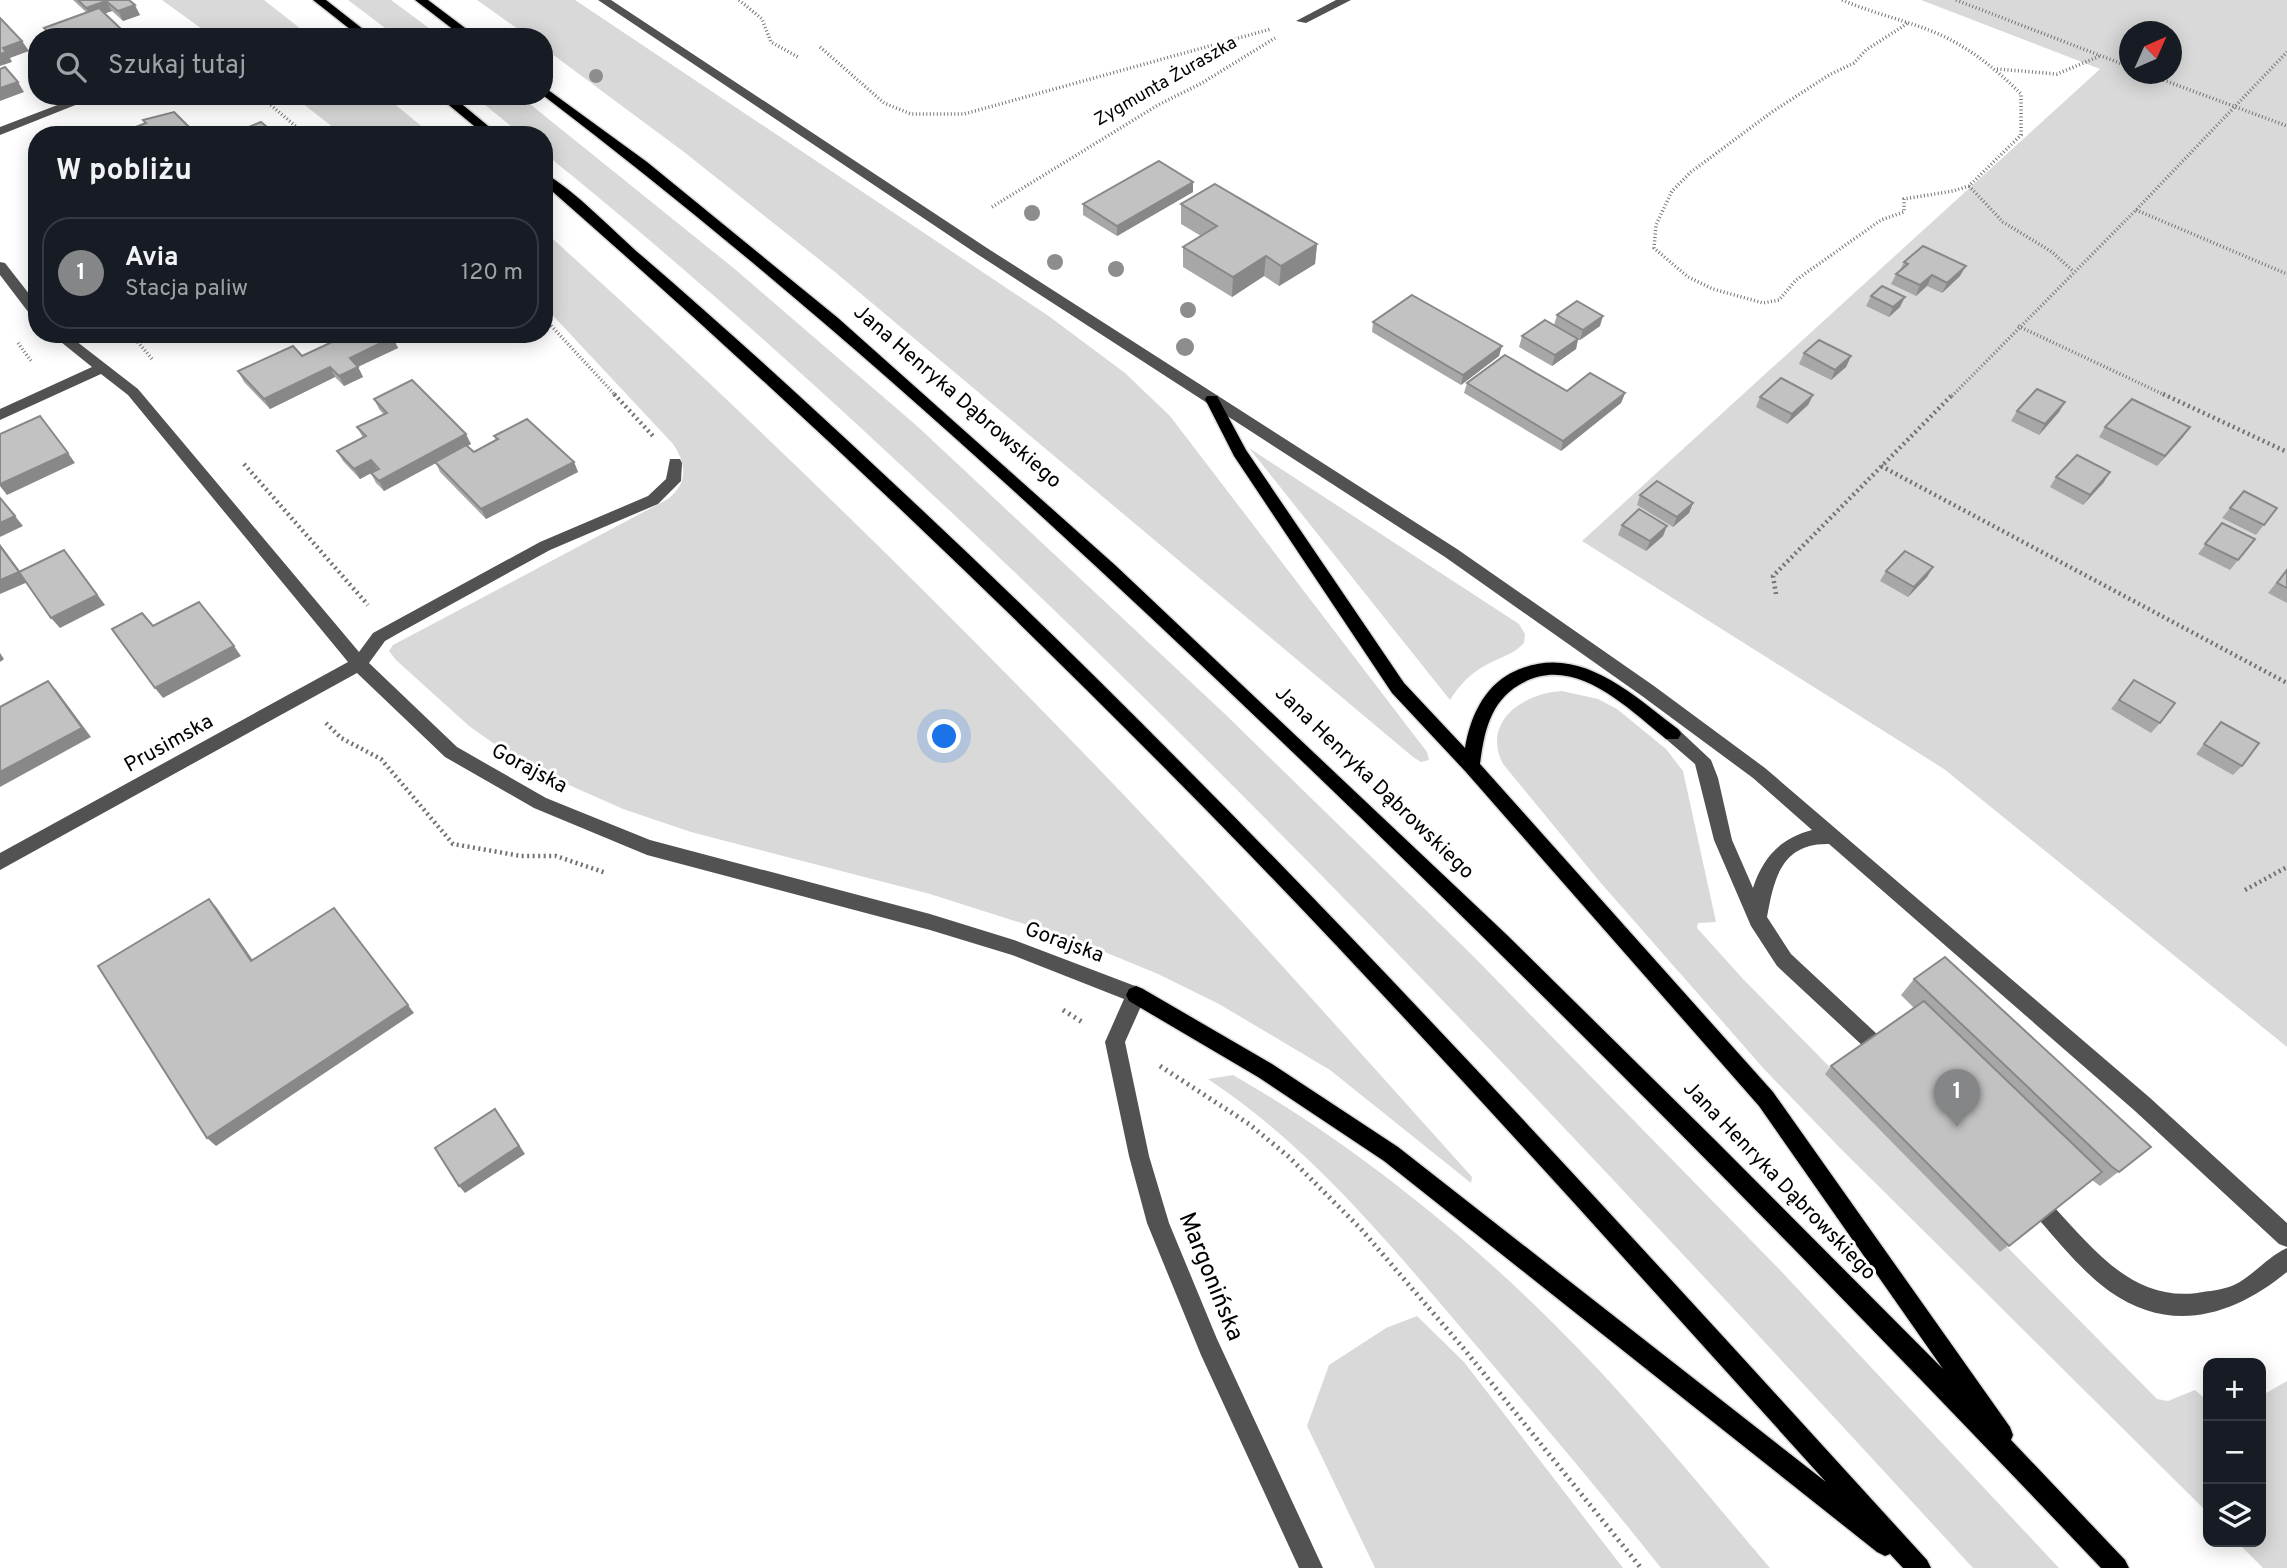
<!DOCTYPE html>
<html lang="pl">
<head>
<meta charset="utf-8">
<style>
  :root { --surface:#171b24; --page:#242831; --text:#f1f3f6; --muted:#9ea1a6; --line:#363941; --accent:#858687 }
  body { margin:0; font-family:Overpass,sans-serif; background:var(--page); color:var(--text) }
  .controls { position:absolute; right:21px; bottom:21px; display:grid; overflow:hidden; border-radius:14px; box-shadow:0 4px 18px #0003 }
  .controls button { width:63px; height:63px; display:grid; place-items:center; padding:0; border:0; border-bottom:2px solid var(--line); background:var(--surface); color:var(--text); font:35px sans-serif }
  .compass { position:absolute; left:2119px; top:21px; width:63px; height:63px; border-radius:50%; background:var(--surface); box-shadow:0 4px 18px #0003; rotate:45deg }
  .you { position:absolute; left:945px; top:737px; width:24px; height:24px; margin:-18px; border:5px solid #fff; border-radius:50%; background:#1a73e8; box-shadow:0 0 0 10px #1a73e833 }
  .badge { display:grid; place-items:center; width:46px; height:46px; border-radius:50%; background:var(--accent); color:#fff; font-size:23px; font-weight:700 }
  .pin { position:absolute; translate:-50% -58px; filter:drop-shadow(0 2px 4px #0008) }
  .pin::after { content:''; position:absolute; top:37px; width:24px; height:21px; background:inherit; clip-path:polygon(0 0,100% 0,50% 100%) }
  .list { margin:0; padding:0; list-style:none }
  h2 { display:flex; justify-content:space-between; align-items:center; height:91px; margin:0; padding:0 28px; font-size:30px }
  h2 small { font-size:23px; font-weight:400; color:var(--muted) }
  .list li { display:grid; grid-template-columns:46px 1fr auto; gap:21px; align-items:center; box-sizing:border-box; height:112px; margin:0 14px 14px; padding:0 14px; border:2px solid var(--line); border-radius:28px }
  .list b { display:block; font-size:26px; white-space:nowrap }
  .list p { margin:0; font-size:23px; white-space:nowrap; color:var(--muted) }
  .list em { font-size:23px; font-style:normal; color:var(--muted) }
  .icon { flex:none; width:38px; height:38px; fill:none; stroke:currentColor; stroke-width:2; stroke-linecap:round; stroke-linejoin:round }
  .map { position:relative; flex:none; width:2287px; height:1568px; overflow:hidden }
  .search { position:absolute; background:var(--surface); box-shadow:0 4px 18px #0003; left:28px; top:28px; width:525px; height:77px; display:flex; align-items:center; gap:18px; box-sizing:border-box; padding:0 24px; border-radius:28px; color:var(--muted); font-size:26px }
  .panel { position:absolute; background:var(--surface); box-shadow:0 4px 18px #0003; left:28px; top:126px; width:525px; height:217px; border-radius:28px }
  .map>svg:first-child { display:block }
  .green { fill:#d9d9d9; fill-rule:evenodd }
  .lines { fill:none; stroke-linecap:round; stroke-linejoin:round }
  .major-casing { stroke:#dbdbdb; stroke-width:3 }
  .path-far2 { stroke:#747474; stroke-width:3.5; stroke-dasharray:1 2.5; stroke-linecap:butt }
  .path-far1 { stroke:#747474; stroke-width:4.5; stroke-dasharray:2 3.5; stroke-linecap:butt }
  .path { stroke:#747474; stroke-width:5; stroke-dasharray:2 4.5; stroke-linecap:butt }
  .minor { fill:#525252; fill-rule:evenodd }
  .major { fill:#000; fill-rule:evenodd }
  .tree { fill:#8d8d8d }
  .wall { fill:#a7a7a7 }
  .shaded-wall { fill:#888 }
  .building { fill:#c2c2c2; stroke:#888; stroke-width:2 }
  .labels { text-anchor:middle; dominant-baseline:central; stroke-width:6; stroke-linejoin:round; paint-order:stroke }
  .far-street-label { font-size:18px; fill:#000; stroke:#fff }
  .street-label { font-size:21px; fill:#000; stroke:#fff }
  .near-street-label { font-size:24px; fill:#000; stroke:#fff }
</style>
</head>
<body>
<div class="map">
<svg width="2287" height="1568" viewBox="0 0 2287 1568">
  <rect width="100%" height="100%" fill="#fff"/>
  <g class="green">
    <polygon points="162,0 264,0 311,37 213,37"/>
    <polygon points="348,0 391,0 441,37 397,37"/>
    <polygon points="477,0 575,0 1050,317 1125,373 1170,416 1427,752 1429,760 1421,762 1413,757 835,272 684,152 544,48 544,37 529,37"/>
    <path d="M1921,0h366v1047l-343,-278 -362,-228 518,-472zM2130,32h42v42h-42z"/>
    <polygon points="293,96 385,96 432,135 343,135"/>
    <path d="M474,96h46l216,174 181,156 309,289 247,241 307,314 279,298h-86c-322,-350 -645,-699 -990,-1026 -142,-134 -287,-267 -439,-389v-18h-22z"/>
    <path d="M544,231c200,180 392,368 578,562 119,125 234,255 350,384l-1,6 -141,-113 -111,-66 -61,-30 -80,-33 -148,-47 -239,-62 -68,-23 -99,-44 -55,-39 -73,-66 -7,-9 4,-6 275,-146c20,-16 19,-34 5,-55l-129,-138z"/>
    <path d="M1249,448l270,176 6,10 -1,9c-10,11 -23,14 -36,21 -16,8 -28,20 -38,36z"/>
    <path d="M1562,691l36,8 19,10 49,40 17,22 33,151 -18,1 -1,5 47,52 413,419 11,2 27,-11 13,11v112l-368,-365 -76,-79 -164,-187 -97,-118c-22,-43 21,-71 59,-73z"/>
    <path d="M1233,1075c117,67 227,155 322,250 77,76 145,161 215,243h-109c-66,-83 -135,-164 -204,-245 -75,-88 -151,-179 -249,-244z"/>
    <polygon points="1417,1316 1464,1362 1623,1568 1375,1568 1307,1426 1329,1365 1386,1328"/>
    <polygon points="2287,1381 2287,1568 2263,1568 2237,1542 2261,1542 2261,1396"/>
  </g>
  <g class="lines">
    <g class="major-casing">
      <g id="major">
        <polygon points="313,0 326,0 373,37 360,37"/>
        <polygon points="415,0 428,0 477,37 463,37"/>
        <path d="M544,87l103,75 191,156 277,247 392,370 209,206 227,228 -184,-263 -294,-335 -73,-78 -158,-237 -29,-57 2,-3h10l29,54 158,233 61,65c5,-30 18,-60 46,-75 65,-33 118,19 167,56l3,5 -3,5h-12c-40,-32 -93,-87 -147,-54 -29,17 -35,48 -39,79l293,328 237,335 3,8 -2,5 114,120 4,8h-28c-260,-274 -524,-543 -796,-804 -244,-234 -492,-463 -761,-668z"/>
        <polygon points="438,96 452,96 499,135 485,135"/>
        <path d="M544,173c32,18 69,58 98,83 79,68 157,139 234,211 371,344 710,719 1051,1093l4,8h-28l-13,-14 -5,2 -8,-4 -493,-391 -126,-84 -129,-76 -3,-6 3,-6 7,-3 7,3 129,75 126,83 428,335c-191,-211 -380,-424 -577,-628 -226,-233 -461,-456 -705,-670z"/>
      </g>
    </g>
    <g class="path-far2">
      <polyline points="739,0 762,19 771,42 798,57"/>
      <path d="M1842,0c28,12 58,19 87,30 36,14 65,37 92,64v41l-52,51 -16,5 -49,8v13l-23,8 -85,60 -17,20 -16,3 -50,-14 -25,-12 -34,-29 2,-23 16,-34 19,-19 81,-60 57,-37 25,-12 12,-13 42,-27"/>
      <polyline points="1956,0 2130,67"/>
      <polyline points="820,47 884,103 911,114 964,114 1271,29"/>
      <polyline points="1997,69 2057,74 2100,56"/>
      <polyline points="2147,74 2287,126"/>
      <polyline points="260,96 306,135"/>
      <polyline points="1969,186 2003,222 2052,252 2073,271"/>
      <polyline points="992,207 1158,105 1202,83 1275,38"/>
      <polyline points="2136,210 2287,274"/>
      <polyline points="544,318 616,396"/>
      <polyline points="2018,326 2167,396"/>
      <polyline points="131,334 153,360"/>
      <polyline points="18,343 31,361"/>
      <polyline points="1952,396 2136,210 2287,52"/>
    </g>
    <g class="path-far1">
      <polyline points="614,394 653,436"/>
      <polyline points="2163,394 2287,452"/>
      <polyline points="244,464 368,605"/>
      <polyline points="1881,466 2287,683"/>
      <polyline points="1776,594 1773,576 1953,394"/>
      <polyline points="326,723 341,738 381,759 453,844 521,856 556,856 606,873"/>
      <polyline points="2245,890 2287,867"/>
    </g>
    <g class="path">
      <polyline points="1063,1010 1082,1022"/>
      <polyline points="1160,1066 1249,1124 1289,1157 1361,1229 1464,1349 1641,1568"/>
    </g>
    <g class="minor">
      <path d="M598,0h13l376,248 470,301 197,137 111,82 384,329 138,126v24l-8,-3 -144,-133 -306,-267c-48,-1 -55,35 -62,73l24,37 87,81 3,6 -3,6 -7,3 -7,-3 -87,-81 -26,-40 -37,-86 -19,-76 -29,-25 -3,-5 3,-5h12l33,31 7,18 14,62 21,48c10,-31 28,-50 59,-58l-59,-52 -111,-82 -197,-139 -468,-303z"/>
      <polygon points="1336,0 1351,0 1306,23 1296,21"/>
      <polygon points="81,96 98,96 0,135 0,127"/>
      <polygon points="0,262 5,263 37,304 37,318 32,317 0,275"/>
      <polygon points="51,334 67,334 138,389 359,652 373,633 540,542 648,496 666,479 670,459 680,459 682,463 681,481 658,504 550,550 399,633 385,641 369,663 457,747 546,798 650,840 930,914 1014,940 1143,989 1146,995 1125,1042 1149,1156 1169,1223 1217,1339 1323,1568 1299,1568 1201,1355 1147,1223 1129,1156 1105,1042 1124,999 1012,955 930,930 647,855 534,808 445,757 357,673 0,870 0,853 348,662 128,395 101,374 0,420 0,409 92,367"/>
      <path d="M2048,1205l7,3c39,42 78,93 142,85 11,-2 26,-3 37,-8 19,-9 33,-28 53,-37v24c-54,44 -116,63 -178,19 -26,-19 -47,-45 -68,-69l-4,-7 4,-7z"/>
    </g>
    <use href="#major" class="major"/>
  </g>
  <g class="tree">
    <circle cx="596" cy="76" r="7"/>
    <circle cx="1032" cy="213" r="8"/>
    <circle cx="1055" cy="262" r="8"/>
    <circle cx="1116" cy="269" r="8"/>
    <circle cx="1188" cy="310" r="8"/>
    <circle cx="1185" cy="347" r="9"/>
  </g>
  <g class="wall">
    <polygon points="73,0 129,0 140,15 123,21 112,11 105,13 127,37 49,37 44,28 86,12"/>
    <polygon points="1193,182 1193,192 1117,236 1083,215 1083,204"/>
    <polygon points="1181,204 1317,244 1315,264 1279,286 1264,276 1232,297 1183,267 1183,247 1201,236 1181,224"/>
    <polygon points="1904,262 1960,276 1942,293 1927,286 1916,296 1891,284 1896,274 1900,270"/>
    <polygon points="1871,296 1900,307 1889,317 1866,306"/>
    <polygon points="1557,315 1600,326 1580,340 1578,339 1576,349 1552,366 1519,347 1522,336 1554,325"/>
    <polygon points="1373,322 1499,356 1461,385 1372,332"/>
    <polygon points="334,334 389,334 398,348 358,367 363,377 344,386 335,377 270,409 244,382 238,371 302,356 337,339"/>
    <polygon points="1804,353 1851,356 1846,367 1831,380 1799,364"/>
    <polygon points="1467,383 1567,391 1625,393 1621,403 1561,451 1464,393"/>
    <polygon points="1813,395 1808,405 1787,424 1756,407 1760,397"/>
    <polygon points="374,399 471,444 467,446 474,452 496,440 494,436 574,462 578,472 486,519 440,472 436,463 384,491 376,483 371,473 360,479 343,461 337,451 363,438 357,427 384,415 379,409"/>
    <polygon points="2065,402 2059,412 2039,435 2011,421 2017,411"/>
    <polygon points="2105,427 2183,437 2157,466 2099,437"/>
    <polygon points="2056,477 2104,482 2083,505 2050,487"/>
    <polygon points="2244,491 2277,508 2256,535 2222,518"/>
    <polygon points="1640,495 1693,503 1689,513 1673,527 1637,505"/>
    <polygon points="2222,523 2255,539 2230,570 2198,554"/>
    <polygon points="1622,525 1663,536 1646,551 1618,535"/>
    <polygon points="1933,567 1927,577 1908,597 1880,581 1886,571"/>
    <polygon points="2287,569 2287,603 2268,593"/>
    <polygon points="2134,680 2160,723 2151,733 2111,709"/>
    <polygon points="2221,722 2242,766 2233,775 2196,754"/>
    <polygon points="1914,979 2151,1147 2100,1186 2092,1180 2000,1252 1825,1074 1831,1066 1914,1008 1901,995"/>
  </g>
  <g class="shaded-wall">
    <polygon points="106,1 112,11 92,18 86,8"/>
    <polygon points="135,5 140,15 123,21 118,11"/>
    <polygon points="124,32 127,37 111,37"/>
    <polygon points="22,41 29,51 10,58 12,62 0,66 0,54 3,48"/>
    <polygon points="18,82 24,92 0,101 0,88"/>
    <polygon points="190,128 194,135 173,135"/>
    <polygon points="1193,182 1193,192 1117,236 1117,226"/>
    <polygon points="1317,244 1315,264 1279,286 1281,266"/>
    <polygon points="1266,256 1264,276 1232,297 1233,277"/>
    <polygon points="1966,266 1960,276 1942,293 1947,283"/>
    <polygon points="1932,275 1927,286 1916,296 1920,285"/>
    <polygon points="1905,297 1900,307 1889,317 1893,307"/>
    <polygon points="1603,316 1600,326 1580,340 1583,330"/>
    <polygon points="393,337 398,348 355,368 350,358"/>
    <polygon points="1578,339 1576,349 1552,366 1555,355"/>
    <polygon points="1502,346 1499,356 1461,385 1463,375"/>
    <polygon points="1851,356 1846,367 1831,380 1835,370"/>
    <polygon points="330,367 335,377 270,409 264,399"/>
    <polygon points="358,367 363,377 344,386 339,376"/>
    <polygon points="1625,393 1621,403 1561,451 1563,441"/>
    <polygon points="1813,395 1808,405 1787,424 1792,414"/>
    <polygon points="2065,402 2059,412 2039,435 2045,424"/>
    <polygon points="2190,427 2183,437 2157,466 2165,456"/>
    <polygon points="466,434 471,444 384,491 379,481"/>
    <polygon points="68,453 75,463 7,495 0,486 0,484"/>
    <polygon points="371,460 377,470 360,479 354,469"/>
    <polygon points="574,462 578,472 486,519 481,509"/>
    <polygon points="2110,472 2104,482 2083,505 2090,495"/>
    <polygon points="1693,503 1689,513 1673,527 1677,517"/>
    <polygon points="15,516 23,526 0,537 0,523"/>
    <polygon points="1667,526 1663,536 1646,551 1650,541"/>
    <polygon points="0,544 28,582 0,594"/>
    <polygon points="72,560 105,605 60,628 51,618"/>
    <polygon points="1933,567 1927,577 1908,597 1914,587"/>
    <polygon points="234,646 241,656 163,698 155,688"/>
    <polygon points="0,653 4,659 0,662"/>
    <polygon points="48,681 57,691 91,737 0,787 0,772"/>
    <polygon points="209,899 217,908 259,969 251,961"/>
    <polygon points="334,908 414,1013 216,1146 207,1138"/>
    <polygon points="495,1109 501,1117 525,1154 465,1193 459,1186"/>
  </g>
  <g class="building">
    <polygon points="78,0 129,0 135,5 118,11 106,1 86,8"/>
    <polygon points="99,8 124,32 111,37 53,37 44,28"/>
    <polygon points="0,18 22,41 3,48 6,52 0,54"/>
    <polygon points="5,67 18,82 0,88 0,69"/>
    <polygon points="174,112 190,128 173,135 128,135 137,131 133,128 146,123 143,120"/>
    <polygon points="261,122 274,133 270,135 229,135"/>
    <polygon points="1159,161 1193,182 1117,226 1083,204"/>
    <polygon points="1215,184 1317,244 1281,266 1266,256 1233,277 1183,247 1217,226 1181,204"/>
    <polygon points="1923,246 1966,266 1947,283 1932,275 1920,285 1896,274 1908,264 1904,262"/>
    <polygon points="1882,286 1905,297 1893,307 1871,296"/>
    <polygon points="1412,295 1502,346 1463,375 1373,322"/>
    <polygon points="1577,301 1603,316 1583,330 1557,315"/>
    <polygon points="1545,320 1578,339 1555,355 1522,336"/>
    <polygon points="337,334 389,334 393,337 350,358 358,367 339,376 330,367 264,399 238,371 293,346 302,356 341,338"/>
    <polygon points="1819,340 1851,356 1835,370 1804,353"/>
    <polygon points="1505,355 1567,391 1590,373 1625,393 1563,441 1467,383"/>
    <polygon points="1781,378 1813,395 1792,414 1760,397"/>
    <polygon points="412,380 466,434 379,481 371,473 379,469 371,460 354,469 337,451 366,436 357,427 387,413 374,399"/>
    <polygon points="2037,389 2065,402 2045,424 2017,411"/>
    <polygon points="2132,399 2190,427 2165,456 2105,427"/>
    <polygon points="40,416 68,453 0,484 0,434"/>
    <polygon points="527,419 574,462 481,509 435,462 466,445 474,452 498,439 494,436"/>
    <polygon points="2077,455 2110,472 2090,495 2056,477"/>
    <polygon points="1657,481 1693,503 1677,517 1640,495"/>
    <polygon points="2244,491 2277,508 2264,525 2230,508"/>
    <polygon points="0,498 15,516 0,523"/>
    <polygon points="1639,509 1667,526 1650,541 1622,525"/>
    <polygon points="2222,523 2255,539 2238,560 2205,544"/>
    <polygon points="0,546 19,572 0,580"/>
    <polygon points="64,550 97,595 51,618 19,572"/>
    <polygon points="1905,551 1933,567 1914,587 1886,571"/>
    <polygon points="2287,570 2287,588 2277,583"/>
    <polygon points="199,602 234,646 155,688 112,629 142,613 153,626"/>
    <polygon points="2134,680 2175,703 2160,723 2119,700"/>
    <polygon points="48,681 82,728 0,772 0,707"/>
    <polygon points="2221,722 2259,743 2242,766 2204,744"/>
    <polygon points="209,899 251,961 334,908 408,1005 207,1138 98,966"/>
    <polygon points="1945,957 2151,1147 2119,1172 2111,1166 1914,979"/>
    <polygon points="1924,1001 2102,1172 2009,1246 1831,1066"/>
    <polygon points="495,1109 519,1146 459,1186 435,1148"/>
  </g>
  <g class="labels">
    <g class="far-street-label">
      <text transform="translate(1166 82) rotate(-30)">Zygmunta Żuraszka</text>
    </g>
    <g class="street-label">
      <text transform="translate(957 397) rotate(41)">Jana Henryka Dąbrowskiego</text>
      <text transform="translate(169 744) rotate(-29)">Prusimska</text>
      <text transform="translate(529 769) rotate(28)">Gorajska</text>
      <text transform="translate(1374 783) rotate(44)">Jana Henryka Dąbrowskiego</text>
      <text transform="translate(1064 943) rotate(20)">Gorajska</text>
      <text transform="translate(1779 1181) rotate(46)">Jana Henryka Dąbrowskiego</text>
    </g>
    <g class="near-street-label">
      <text transform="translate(1210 1277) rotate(68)">Margonińska</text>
    </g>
  </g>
</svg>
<div class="controls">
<button>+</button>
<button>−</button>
<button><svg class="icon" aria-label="layers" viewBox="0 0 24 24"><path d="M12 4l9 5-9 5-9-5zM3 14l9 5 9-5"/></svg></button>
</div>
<svg class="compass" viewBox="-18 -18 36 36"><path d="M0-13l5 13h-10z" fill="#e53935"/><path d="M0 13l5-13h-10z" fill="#9ea1a6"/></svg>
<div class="you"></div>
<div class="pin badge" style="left:1957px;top:1127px">1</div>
<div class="search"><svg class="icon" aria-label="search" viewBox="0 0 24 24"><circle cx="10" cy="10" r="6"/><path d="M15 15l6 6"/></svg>Szukaj tutaj</div>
<section class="panel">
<h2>W pobliżu<small></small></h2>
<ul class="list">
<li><span class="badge">1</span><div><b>Avia</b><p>Stacja paliw</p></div><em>120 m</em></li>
</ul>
</section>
</div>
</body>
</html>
